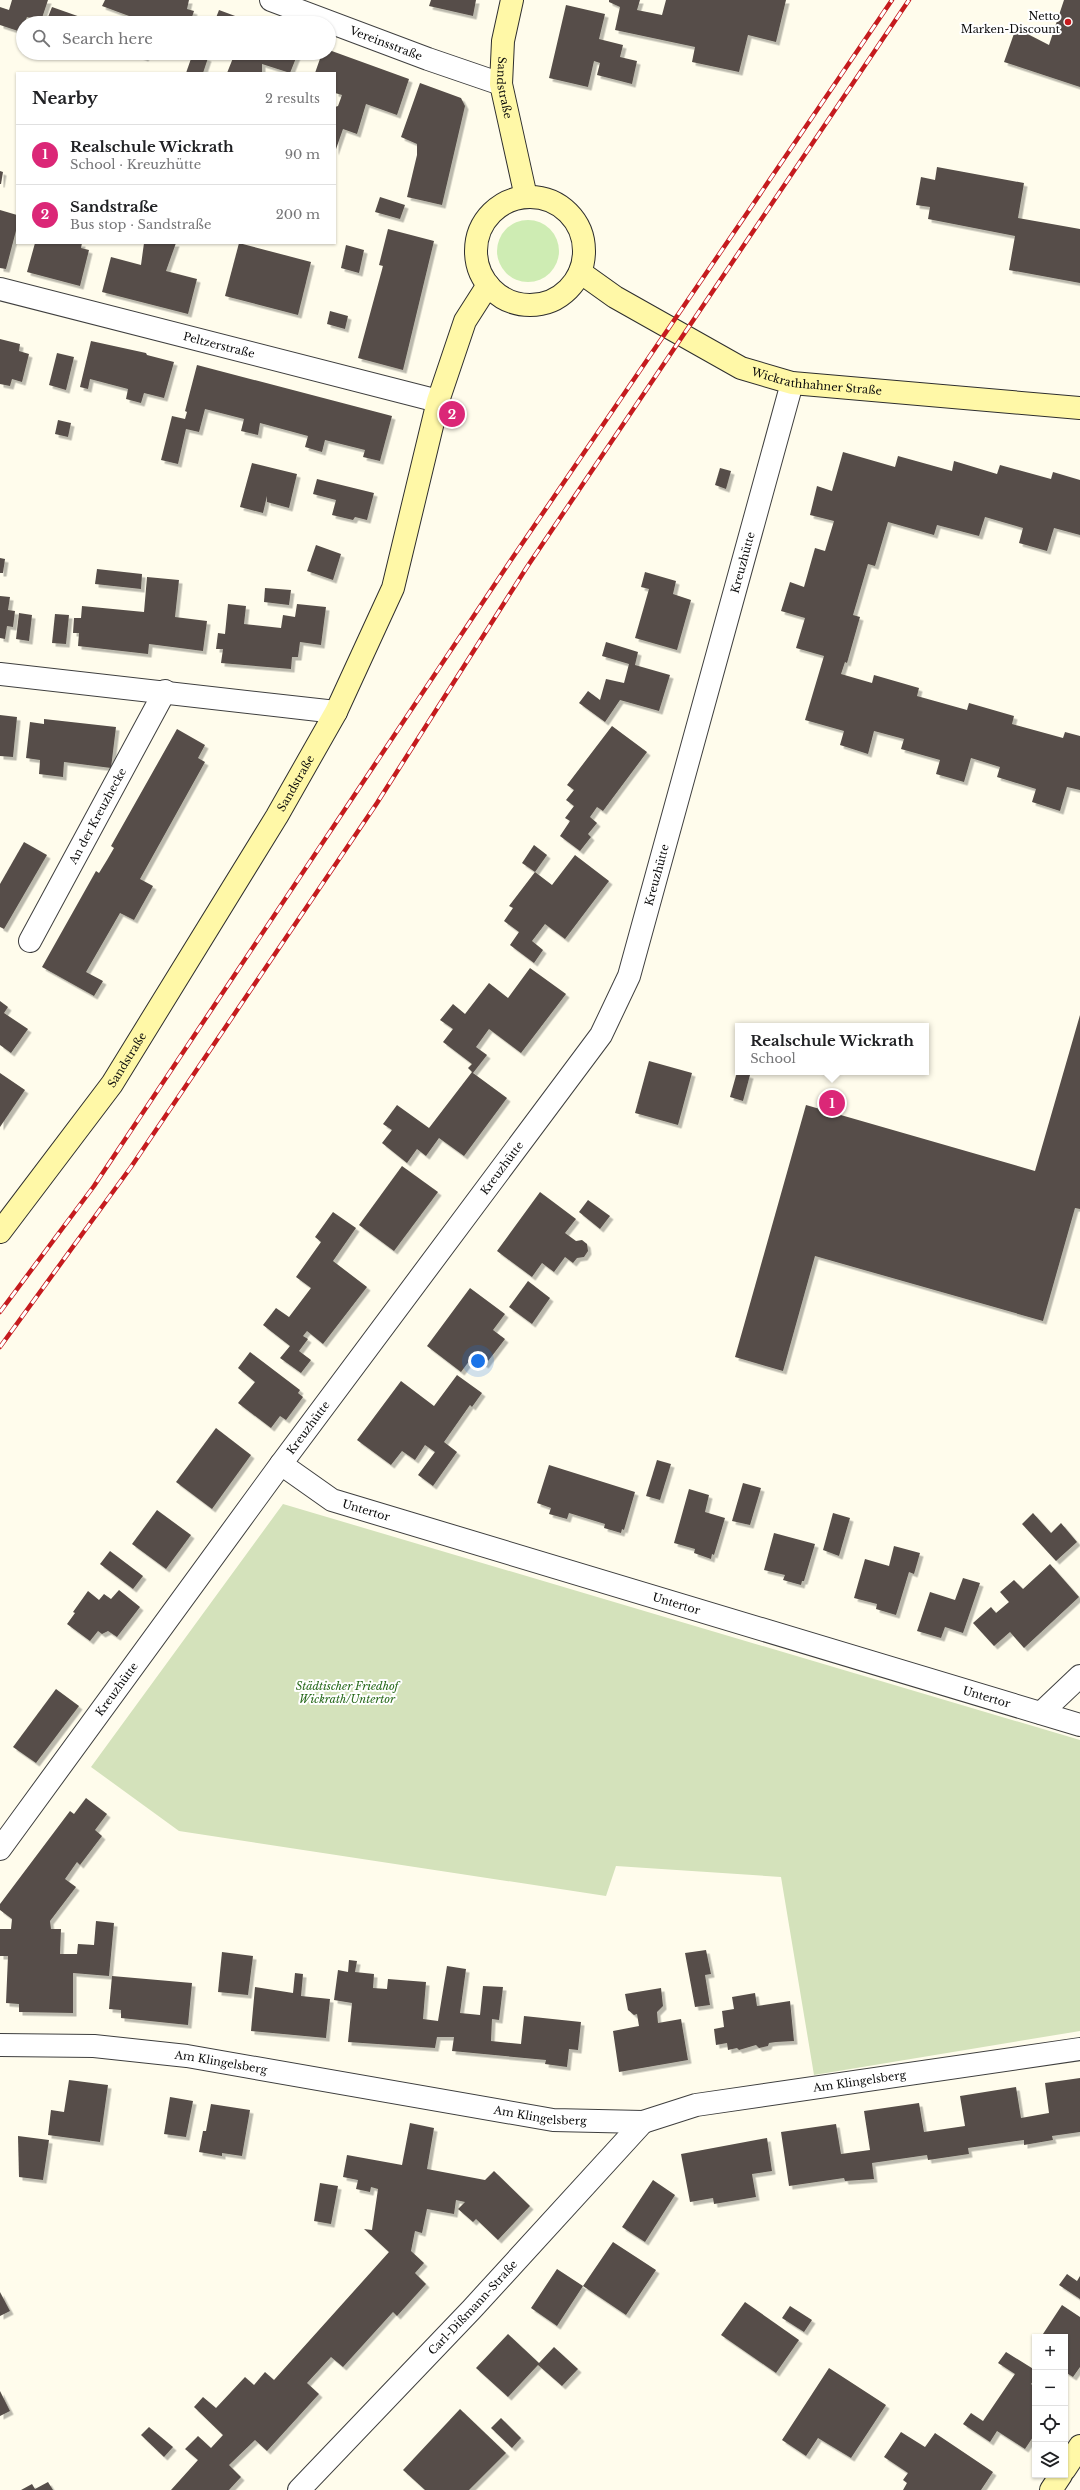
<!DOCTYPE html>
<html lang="en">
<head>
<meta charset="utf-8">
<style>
  :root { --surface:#fff; --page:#f6f6f6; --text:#202124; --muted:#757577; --line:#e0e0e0; --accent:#db2777 }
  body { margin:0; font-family:"Libre Baskerville",serif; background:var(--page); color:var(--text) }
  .controls { position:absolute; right:12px; bottom:12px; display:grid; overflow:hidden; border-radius:0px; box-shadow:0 1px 3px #0004 }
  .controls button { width:36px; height:36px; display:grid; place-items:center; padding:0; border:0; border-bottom:1px solid var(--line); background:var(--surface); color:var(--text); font:20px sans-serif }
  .you { position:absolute; left:478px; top:1361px; width:14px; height:14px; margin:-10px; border:3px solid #fff; border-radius:50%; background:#1a73e8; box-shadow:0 0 0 6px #1a73e833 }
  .badge { display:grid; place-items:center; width:26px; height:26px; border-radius:50%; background:var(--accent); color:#fff; font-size:13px; font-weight:700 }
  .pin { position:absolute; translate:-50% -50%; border:2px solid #fff; box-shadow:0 1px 4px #0006 }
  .popup { position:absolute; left:735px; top:1023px; width:194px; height:52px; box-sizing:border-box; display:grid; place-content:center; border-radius:0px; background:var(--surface); filter:drop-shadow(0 1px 3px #0005); font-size:13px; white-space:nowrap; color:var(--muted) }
  .popup b { font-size:15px; color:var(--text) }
  .popup::after { content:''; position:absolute; left:50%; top:100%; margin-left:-8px; border:8px solid transparent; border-top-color:var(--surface) }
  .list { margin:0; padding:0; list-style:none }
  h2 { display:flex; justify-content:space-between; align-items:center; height:52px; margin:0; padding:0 16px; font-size:17px }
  h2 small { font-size:13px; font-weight:400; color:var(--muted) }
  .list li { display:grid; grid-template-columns:26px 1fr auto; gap:12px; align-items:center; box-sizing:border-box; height:60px; padding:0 16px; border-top:1px solid var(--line) }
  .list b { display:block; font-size:15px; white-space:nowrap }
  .list p { margin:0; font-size:13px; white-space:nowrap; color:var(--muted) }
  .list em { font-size:13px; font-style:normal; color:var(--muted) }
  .icon { flex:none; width:22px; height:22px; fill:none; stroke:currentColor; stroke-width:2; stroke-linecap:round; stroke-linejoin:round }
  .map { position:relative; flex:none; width:1080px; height:2490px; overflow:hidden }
  .search { position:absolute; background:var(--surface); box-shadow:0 1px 3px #0004; left:16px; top:16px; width:320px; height:44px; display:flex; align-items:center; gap:10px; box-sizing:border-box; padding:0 14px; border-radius:22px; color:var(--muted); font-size:15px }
  .panel { position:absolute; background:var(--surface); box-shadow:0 1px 3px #0004; left:16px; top:72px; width:320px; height:172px; border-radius:0px }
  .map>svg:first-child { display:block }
  .green { fill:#ceecb3 }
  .cemetery { fill:#d4e2bb }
  .building { fill:#564e48; filter:url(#shadow) }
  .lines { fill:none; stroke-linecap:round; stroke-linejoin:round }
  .street-casing { stroke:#3f3f3f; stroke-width:24 }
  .secondary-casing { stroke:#2e2e2e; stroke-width:24 }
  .street { stroke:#fff; stroke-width:22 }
  .secondary { stroke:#fff8a7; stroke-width:22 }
  .rail-casing { stroke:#c51b1e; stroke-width:4.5 }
  .rail { stroke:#fff; stroke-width:3; stroke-dasharray:9; stroke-linecap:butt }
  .poi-dot { fill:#c51b1e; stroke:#fff; stroke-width:1.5 }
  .labels { text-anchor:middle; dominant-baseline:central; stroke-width:4; stroke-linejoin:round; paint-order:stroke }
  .poi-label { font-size:11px; fill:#0c0c0c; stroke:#fff; text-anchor:end }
  .street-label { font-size:11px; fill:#0c0c0c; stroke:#fff }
  .park-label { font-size:11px; font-style:italic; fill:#266819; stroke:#fff }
</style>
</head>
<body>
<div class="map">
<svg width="1080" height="2490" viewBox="0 0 1080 2490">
  <defs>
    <filter id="shadow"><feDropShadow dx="3.5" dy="3.5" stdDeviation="0" flood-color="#0004"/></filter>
  </defs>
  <rect width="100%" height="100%" fill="#fffcec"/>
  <circle class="green" cx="528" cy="251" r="31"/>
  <polygon class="cemetery" points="283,1504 1080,1740 1080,2031 814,2075 781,1877 616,1866 606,1896 179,1831 91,1767"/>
  <g class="building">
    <polygon points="12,0 48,0 41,21 27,17 21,32 0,25 0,7 9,10"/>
    <polygon points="105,0 189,0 187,9 194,11 190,23 127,23 129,16 102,6"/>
    <polygon points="431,0 476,0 473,16 429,6"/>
    <polygon points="609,0 640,0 637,10 662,15 666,0 786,0 776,42 748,35 739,72 692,62 695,47 615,30 620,7 609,2"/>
    <polygon points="1064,0 1080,0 1080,87 1004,62 1016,28 1049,45"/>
    <polygon points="566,5 605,14 599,39 623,45 620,57 637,61 632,84 597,75 600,63 594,61 588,87 549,78"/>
    <polygon points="52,7 86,19 85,23 46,22"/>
    <polygon points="219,10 254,23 214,23"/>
    <polygon points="329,50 409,79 397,115 366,104 357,134 343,129 335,152 335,107 338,106 342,95 335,93 335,73 315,73 322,53 329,53"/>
    <polygon points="132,53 147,53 145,58"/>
    <polygon points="193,53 208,58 203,73 186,73"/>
    <polygon points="235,53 298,53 290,73 262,64 262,73 227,73"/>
    <polygon points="420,83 461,98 465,106 442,205 407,197 417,155 417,144 401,137"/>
    <polygon points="937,167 1024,183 1018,218 1080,229 1080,283 1009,270 1015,236 928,219 930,207 916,205 921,177 935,180"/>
    <polygon points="0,171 3,172 1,184 0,184"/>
    <polygon points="380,197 405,205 400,219 375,212"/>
    <polygon points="0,210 17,215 17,227 6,269 0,268"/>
    <polygon points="388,229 434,241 403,370 358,358 383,266 379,265"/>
    <polygon points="35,243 82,243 81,248 89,250 80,286 27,272"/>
    <polygon points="144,243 176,243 166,271 197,279 188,314 102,292 111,257 141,265"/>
    <polygon points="239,243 311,262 298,315 225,296"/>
    <polygon points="346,245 364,250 359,273 341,268"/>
    <polygon points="330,311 348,316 345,329 327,324"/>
    <polygon points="0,339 20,344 19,351 29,354 22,382 12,379 10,386 0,384"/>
    <polygon points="91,341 146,353 147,355 174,362 164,398 144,393 141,403 126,399 128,389 90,379 88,389 80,387"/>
    <polygon points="57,353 74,357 66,390 49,385"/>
    <polygon points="197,365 392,416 380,461 363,457 365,450 325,440 322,452 305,447 308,436 260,423 258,435 241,431 244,419 205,409 199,432 186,429 178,464 161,460 172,416 185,419 187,412 185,411"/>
    <polygon points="58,420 71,423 68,437 55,434"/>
    <polygon points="843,452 895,467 898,456 952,471 954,461 997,474 1000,465 1051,479 1053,472 1080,480 1080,535 1054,528 1047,551 1019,543 1023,528 985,517 979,536 937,525 934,535 888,522 875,566 868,564 853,615 860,617 847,663 845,662 841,674 872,683 874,675 919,688 917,696 967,710 969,703 1014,716 1012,724 1063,738 1065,732 1080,736 1080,790 1067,787 1060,811 1032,802 1036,789 997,777 1000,767 971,758 964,782 936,774 940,760 901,749 904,739 874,731 868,754 840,745 844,731 805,720 824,656 796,648 805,618 781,611 790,582 804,587 815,548 825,551 834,521 810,515 817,486 832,491"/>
    <polygon points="252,463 297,474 289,508 267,502 267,496 263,513 240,507"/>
    <polygon points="720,468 731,471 726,489 715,485"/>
    <polygon points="317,479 374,493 367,520 355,517 353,520 332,515 336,500 313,494"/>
    <polygon points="316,545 341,554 333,580 307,571"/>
    <polygon points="0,558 5,559 3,573 0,573"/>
    <polygon points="97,569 142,574 141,589 95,584"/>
    <polygon points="645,572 676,581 673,594 691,600 677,650 635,638 649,589 641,587"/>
    <polygon points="147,577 179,580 175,617 207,621 203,651 149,644 148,654 78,646 79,633 73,633 74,618 81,618 82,606 144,612"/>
    <polygon points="265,588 291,590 289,605 264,602"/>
    <polygon points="0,596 10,597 8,610 15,611 13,627 7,626 5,639 0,638"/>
    <polygon points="228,604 246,606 244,624 281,628 283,615 295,617 297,604 326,607 321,645 300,642 298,657 292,657 291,669 221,663 223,649 216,649 218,633 225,634"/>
    <polygon points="19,613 32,615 29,641 16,639"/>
    <polygon points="55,614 69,615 66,644 52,643"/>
    <polygon points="606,642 638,652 635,665 670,675 659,711 620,700 605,722 579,703 588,691 600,700 606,679 624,683 629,664 602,656"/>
    <polygon points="0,715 17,717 13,757 0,756"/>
    <polygon points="44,719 116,727 111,768 64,762 63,777 39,774 40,760 26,758 30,722 44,724"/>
    <polygon points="612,726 647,752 603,811 597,807 590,817 597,823 588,834 591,837 580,851 560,836 570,821 565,818 574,806 566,800 574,790 567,785"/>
    <polygon points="177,729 205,745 198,758 205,762 140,879 153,886 134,920 120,913 86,972 103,981 94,996 42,967 96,871 99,873 107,860 114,848 111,846"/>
    <polygon points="24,842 47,855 4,929 0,927 0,884"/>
    <polygon points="534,845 547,855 535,872 522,863"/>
    <polygon points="575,855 609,881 565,939 545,924 532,941 543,950 534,963 510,945 519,932 504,921 513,908 509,906 535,872 552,885"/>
    <polygon points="530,968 566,994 521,1053 489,1029 476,1047 487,1055 473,1073 507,1098 464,1156 439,1138 426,1156 417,1149 407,1163 382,1143 392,1130 383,1124 397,1105 429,1128 472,1072 468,1068 472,1064 443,1042 453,1029 440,1020 453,1004 465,1014 489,983 508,998"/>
    <polygon points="0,1001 8,1007 4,1013 28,1029 11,1053 0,1045"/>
    <polygon points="1080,1015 1080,1209 1075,1208 1043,1321 815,1256 783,1371 735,1357 806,1105 1035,1171"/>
    <polygon points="649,1061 692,1073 678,1125 635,1113"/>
    <polygon points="737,1072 750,1075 743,1101 730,1097"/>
    <polygon points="0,1073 25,1090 0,1127"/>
    <polygon points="402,1166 438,1192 394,1251 359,1225"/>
    <polygon points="540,1192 576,1219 565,1233 576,1241 582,1240 587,1244 588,1251 584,1257 577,1258 573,1263 565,1257 554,1272 542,1263 532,1277 497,1251"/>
    <polygon points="588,1200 610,1216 600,1229 579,1212"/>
    <polygon points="333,1212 356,1228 333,1261 367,1287 323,1344 307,1331 303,1336 308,1339 299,1351 311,1360 301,1373 280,1358 290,1346 263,1325 276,1308 289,1317 311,1288 296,1277 321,1242 315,1237"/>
    <polygon points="528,1281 550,1298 532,1324 509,1307"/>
    <polygon points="470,1288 505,1314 493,1330 505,1339 485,1365 473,1356 461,1372 427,1346"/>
    <polygon points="250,1352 300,1390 298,1393 303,1397 286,1420 280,1416 271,1428 238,1403 255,1382 238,1368"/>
    <polygon points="457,1375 482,1393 472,1407 470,1405 444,1442 457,1452 433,1486 418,1475 435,1452 425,1445 415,1460 402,1451 391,1465 357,1440 401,1381 434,1406"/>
    <polygon points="216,1428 251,1455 212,1509 176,1482"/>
    <polygon points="657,1460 671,1464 660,1500 646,1496"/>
    <polygon points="549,1465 635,1492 624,1530 622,1529 621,1533 604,1528 605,1524 569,1513 567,1519 549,1514 551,1508 537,1503"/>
    <polygon points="743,1483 761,1488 750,1525 732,1521"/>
    <polygon points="689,1489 709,1495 705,1512 725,1518 714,1555 712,1554 711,1559 694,1553 695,1549 674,1543"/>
    <polygon points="157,1510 191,1535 166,1569 132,1544"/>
    <polygon points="833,1513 850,1518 839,1556 823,1550"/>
    <polygon points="1033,1513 1051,1533 1061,1523 1077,1542 1056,1561 1022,1524"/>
    <polygon points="774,1533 815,1544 804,1581 802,1581 801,1585 783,1580 785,1575 764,1570"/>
    <polygon points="894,1546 920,1553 914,1574 909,1572 896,1615 876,1609 877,1604 854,1598 865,1559 889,1566"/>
    <polygon points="110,1551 143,1576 133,1589 100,1564"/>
    <polygon points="1050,1564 1079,1597 1024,1648 1010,1632 994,1646 973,1623 991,1607 996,1613 1009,1602 1000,1592 1014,1580 1023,1589"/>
    <polygon points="963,1578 980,1583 963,1633 945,1627 941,1638 917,1631 930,1592 955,1600"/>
    <polygon points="119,1590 140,1607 117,1637 108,1631 102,1634 98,1631 90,1641 67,1624 75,1613 73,1612 88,1591 99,1600 104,1594 111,1599"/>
    <polygon points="56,1689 79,1706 36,1763 13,1747"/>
    <polygon points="86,1798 107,1814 95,1830 102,1836 80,1865 77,1862 65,1879 76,1887 50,1921 51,1929 61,1929 60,1954 77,1954 78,1944 94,1945 96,1921 114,1923 109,1976 73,1973 73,2013 19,2012 19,2004 6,2003 8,1956 0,1956 0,1929 11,1929 12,1919 0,1910 0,1904 70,1811 74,1814"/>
    <polygon points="706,1950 711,1974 705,1975 710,2005 695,2007 685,1953"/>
    <polygon points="222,1952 253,1956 248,1995 218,1992"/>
    <polygon points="349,1960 357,1961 355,1972 374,1974 373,1988 387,1989 388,1979 426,1982 423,2019 438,2021 447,1966 466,1969 460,2013 480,2015 483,1986 503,1987 499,2020 492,2019 491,2041 521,2044 524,2016 581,2022 578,2050 569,2049 567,2067 545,2064 546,2060 452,2051 454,2037 437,2037 435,2048 348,2042 352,2003 334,2000 338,1970 348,1972"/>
    <polygon points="295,1973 303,1974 301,1996 330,1999 326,2038 251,2031 255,1987 293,1993"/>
    <polygon points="112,1976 192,1983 188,2025 121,2018 121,2010 109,2009"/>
    <polygon points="661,1988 663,2006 657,2012 658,2023 681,2019 688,2060 619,2072 613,2031 639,2026 637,2014 634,2015 628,2010 625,1994"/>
    <polygon points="755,1993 757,2006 790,2001 794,2041 776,2042 769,2043 768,2046 759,2048 756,2045 739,2050 737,2048 728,2050 727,2043 716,2045 714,2029 724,2027 722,2011 734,2009 732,1997"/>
    <polygon points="1080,2078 1080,2132 1052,2136 1053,2140 1024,2145 1024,2140 968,2148 969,2154 928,2160 927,2155 872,2163 874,2179 845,2181 844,2178 789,2186 781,2132 836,2124 841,2154 870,2150 864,2111 919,2103 924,2132 965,2126 960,2096 1016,2087 1021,2118 1049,2113 1045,2083"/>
    <polygon points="69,2080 108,2085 100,2142 48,2135 51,2110 64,2112"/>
    <polygon points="170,2097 193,2101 186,2137 164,2134"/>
    <polygon points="211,2104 250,2110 242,2156 222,2153 222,2156 199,2152 203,2131 206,2131"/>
    <polygon points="410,2123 434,2128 427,2169 485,2180 494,2171 530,2206 498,2240 476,2219 473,2222 458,2209 465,2202 456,2200 454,2214 427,2209 422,2233 415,2231 411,2251 424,2263 415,2273 426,2284 397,2316 393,2312 343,2367 331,2357 307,2383 319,2394 267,2451 255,2440 229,2465 241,2477 229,2490 171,2490 198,2460 185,2449 198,2436 211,2448 223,2435 194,2407 203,2397 216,2408 245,2377 254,2385 265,2372 274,2380 389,2252 364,2229 372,2230 378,2189 371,2187 370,2192 356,2189 358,2180 343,2177 347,2155 402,2165"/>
    <polygon points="18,2136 49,2140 43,2180 19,2177"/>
    <polygon points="767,2138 772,2171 752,2174 756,2197 714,2204 713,2198 690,2202 681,2154"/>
    <polygon points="653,2180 675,2195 645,2242 622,2227"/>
    <polygon points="320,2183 338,2186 331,2224 314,2221"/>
    <polygon points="613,2242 656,2270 626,2315 583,2286 557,2326 531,2308 557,2269 583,2286"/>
    <polygon points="1067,2274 1077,2281 1080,2276 1080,2299 1059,2285"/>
    <polygon points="0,2292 10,2311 0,2316"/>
    <polygon points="745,2302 799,2340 776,2373 721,2335"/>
    <polygon points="1062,2305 1080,2317 1080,2367 1073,2377 1065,2372 1065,2337 1041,2337"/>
    <polygon points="790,2306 812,2320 804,2332 782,2318"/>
    <polygon points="508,2334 539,2363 554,2347 578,2369 562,2386 538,2365 508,2397 476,2368"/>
    <polygon points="1006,2352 1035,2370 1035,2379 1031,2384 1035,2387 1035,2434 1025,2449 997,2431 990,2442 963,2424 971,2413 983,2421 1015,2374 998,2363"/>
    <polygon points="829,2368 886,2405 851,2458 818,2438 806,2456 782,2440"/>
    <polygon points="0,2391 10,2411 0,2416"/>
    <polygon points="460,2409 506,2453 469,2490 425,2490 403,2470"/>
    <polygon points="501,2418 521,2438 512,2448 491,2428"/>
    <polygon points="149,2427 173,2447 164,2457 141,2435"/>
    <polygon points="901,2432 925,2447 935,2433 993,2472 981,2490 903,2490 907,2483 903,2480 908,2473 884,2457"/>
    <polygon points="48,2482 53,2490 21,2490 32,2484 35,2489"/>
  </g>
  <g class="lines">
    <g class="street-casing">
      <g id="street">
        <path id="s1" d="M271,0l157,59 73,25"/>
        <path id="s2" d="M0,289l438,112"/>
        <polyline points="0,674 336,712"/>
        <path id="s3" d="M30,941l135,-250"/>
        <path id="s4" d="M281,1464l51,36 748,225"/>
        <polyline points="1041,1713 1080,1676"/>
        <path id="s5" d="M0,1849l281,-385 320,-429 28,-59 163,-593"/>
        <path id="s6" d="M0,2045l94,1 93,10 366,64 90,2 53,-17 384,-56"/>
        <path id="s7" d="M299,2490l173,-181 171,-187"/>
      </g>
    </g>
    <g class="secondary-casing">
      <g id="secondary">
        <path id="s8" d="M512,0l-9,41 -2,43 25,113"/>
        <circle cx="530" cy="251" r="54"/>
        <path id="s9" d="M580,272l35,25 126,71 51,15 288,25"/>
        <path id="s10" d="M0,1232l112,-148 165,-268 59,-104 57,-124 45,-187 27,-80 23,-36"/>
        <polyline points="1065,2469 1080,2446"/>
        <polyline points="1051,2490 1061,2475"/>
      </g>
    </g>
    <use href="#street" class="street"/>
    <use href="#secondary" class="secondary"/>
    <g class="rail-casing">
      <g id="rail">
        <polyline points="0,1312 94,1186 511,560 892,0"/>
        <polyline points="0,1347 131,1167 377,803 527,567 909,0"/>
      </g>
    </g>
    <use href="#rail" class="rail"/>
  </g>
  <circle class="poi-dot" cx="1068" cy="22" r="4"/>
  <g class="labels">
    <g class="poi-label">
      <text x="1060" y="16">Netto<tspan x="1060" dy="13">Marken-Discount</tspan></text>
    </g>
    <g class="street-label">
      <text stroke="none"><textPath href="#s1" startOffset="123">Vereinsstraße</textPath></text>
      <text stroke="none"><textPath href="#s8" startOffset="89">Sandstraße</textPath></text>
      <text stroke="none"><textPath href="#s2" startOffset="226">Peltzerstraße</textPath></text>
      <text stroke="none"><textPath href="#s9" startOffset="265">Wickrathhahner Straße</textPath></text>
      <text stroke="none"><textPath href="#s5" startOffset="1506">Kreuzhütte</textPath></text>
      <text stroke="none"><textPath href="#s10" startOffset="538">Sandstraße</textPath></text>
      <text stroke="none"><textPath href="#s3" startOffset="142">An der Kreuzhecke</textPath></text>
      <text stroke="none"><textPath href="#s5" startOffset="1182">Kreuzhütte</textPath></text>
      <text stroke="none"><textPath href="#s10" startOffset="214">Sandstraße</textPath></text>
      <text stroke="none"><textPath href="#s5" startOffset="846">Kreuzhütte</textPath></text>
      <text stroke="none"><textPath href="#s5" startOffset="522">Kreuzhütte</textPath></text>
      <text stroke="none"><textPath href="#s4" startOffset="98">Untertor</textPath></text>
      <text stroke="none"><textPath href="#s4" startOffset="422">Untertor</textPath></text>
      <text stroke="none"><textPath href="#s5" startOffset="198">Kreuzhütte</textPath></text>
      <text stroke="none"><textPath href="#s4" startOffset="746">Untertor</textPath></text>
      <text stroke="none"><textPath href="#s6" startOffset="222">Am Klingelsberg</textPath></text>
      <text stroke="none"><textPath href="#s6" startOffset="870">Am Klingelsberg</textPath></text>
      <text stroke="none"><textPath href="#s6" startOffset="546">Am Klingelsberg</textPath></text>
      <text stroke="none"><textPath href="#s7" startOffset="252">Carl-Dißmann-Straße</textPath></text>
    </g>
    <g class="park-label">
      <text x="347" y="1686">Städtischer Friedhof<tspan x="347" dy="13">Wickrath/Untertor</tspan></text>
    </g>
  </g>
</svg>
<div class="controls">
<button>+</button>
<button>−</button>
<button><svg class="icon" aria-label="locate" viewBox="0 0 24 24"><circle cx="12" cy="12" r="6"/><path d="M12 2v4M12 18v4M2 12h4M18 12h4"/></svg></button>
<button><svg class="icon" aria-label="layers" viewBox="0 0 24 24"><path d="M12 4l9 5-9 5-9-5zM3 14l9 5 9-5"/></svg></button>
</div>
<div class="you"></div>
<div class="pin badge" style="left:832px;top:1103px">1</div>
<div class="popup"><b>Realschule Wickrath</b>School</div>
<div class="pin badge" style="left:452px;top:414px">2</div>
<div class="search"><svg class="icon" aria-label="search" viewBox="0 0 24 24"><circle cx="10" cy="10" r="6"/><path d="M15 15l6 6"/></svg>Search here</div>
<section class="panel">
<h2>Nearby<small>2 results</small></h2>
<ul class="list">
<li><span class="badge">1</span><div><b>Realschule Wickrath</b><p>School · Kreuzhütte</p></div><em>90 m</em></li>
<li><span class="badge">2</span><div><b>Sandstraße</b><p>Bus stop · Sandstraße</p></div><em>200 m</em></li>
</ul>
</section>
</div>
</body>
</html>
